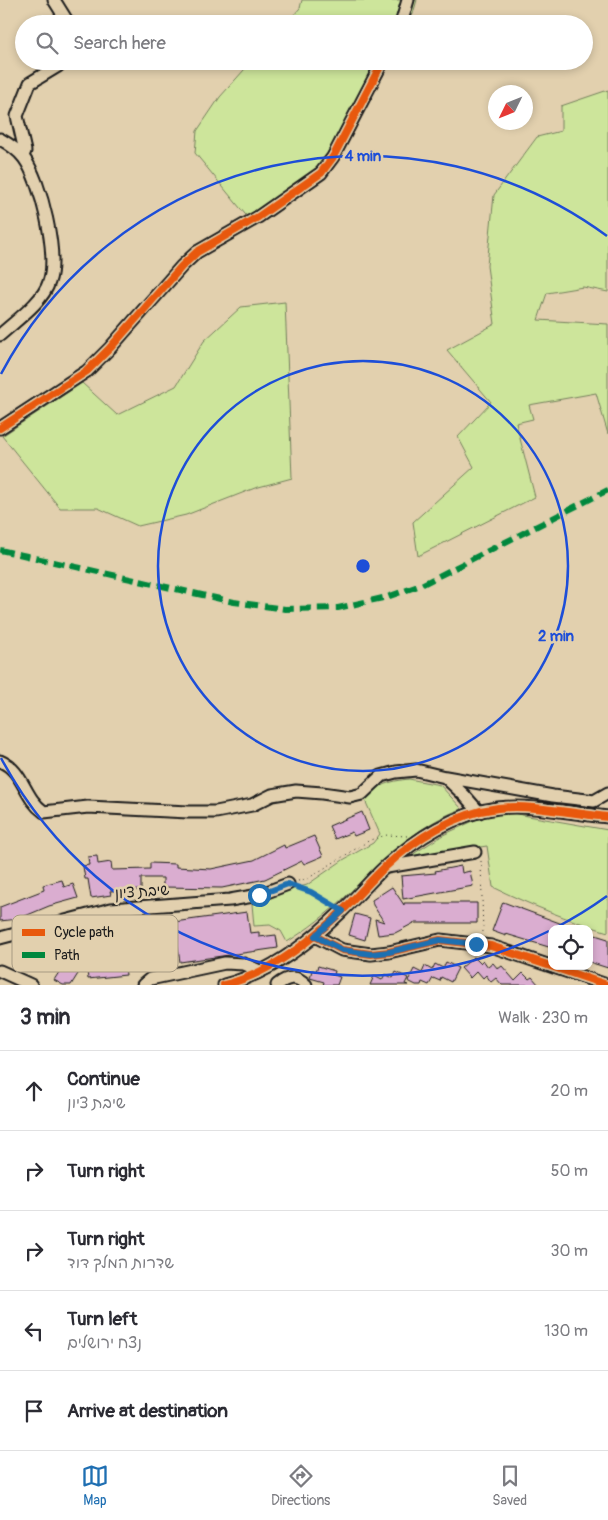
<!DOCTYPE html>
<html lang="en">
<head>
<meta charset="utf-8">
<style>
  :root { --surface:#fff; --page:#f2f2f3; --text:#2b2b33; --muted:#7c7c81; --line:#e1e1e2; --accent:#1f6fb2 }
  body { margin:0; font-family:Pangolin,"Playpen Sans Hebrew",sans-serif; background:var(--page); color:var(--text) }
  .controls { position:absolute; right:15px; bottom:15px; display:grid; overflow:hidden; border-radius:10px; box-shadow:0 2px 8px #0003 }
  .controls button { width:45px; height:45px; display:grid; place-items:center; padding:0; border:0; border-bottom:1px solid var(--line); background:var(--surface); color:var(--text); font:25px sans-serif }
  .compass { position:absolute; left:488px; top:85px; width:45px; height:45px; border-radius:50%; background:var(--surface); box-shadow:0 2px 8px #0003; rotate:227deg }
  .stop { position:absolute; width:15px; height:15px; margin:-11px; border:4px solid #1f6fb2; border-radius:50%; background:#fff }
  .stop.end { background:#1f6fb2; border-color:#fff; box-shadow:0 1px 5px #0008 }
  .list { margin:0; padding:0; list-style:none }
  h2 { display:flex; justify-content:space-between; align-items:center; height:65px; margin:0; padding:0 20px; font-size:21px }
  h2 small { font-size:16px; font-weight:400; color:var(--muted) }
  .list li { display:grid; grid-template-columns:32px 1fr auto; gap:15px; align-items:center; box-sizing:border-box; height:80px; padding:0 20px; border-top:1px solid var(--line) }
  .list b { display:block; font-size:19px; white-space:nowrap }
  .list p { margin:0; font-size:16px; white-space:nowrap; color:var(--muted) }
  .list em { font-size:16px; font-style:normal; color:var(--muted) }
  .icon { flex:none; width:28px; height:28px; fill:none; stroke:currentColor; stroke-width:2; stroke-linecap:round; stroke-linejoin:round }
  .map { position:relative; flex:none; width:608px; height:985px; overflow:hidden }
  .search { position:absolute; background:var(--surface); box-shadow:0 2px 8px #0003; left:15px; right:15px; top:15px; height:55px; display:flex; align-items:center; gap:12px; box-sizing:border-box; padding:0 18px; border-radius:28px; color:var(--muted); font-size:19px }
  .sheet { height:465px; background:var(--surface) }
  nav { display:flex; justify-content:space-around; align-items:center; box-sizing:border-box; height:70px; border-top:1px solid var(--line); background:var(--surface); font-size:14px; color:var(--muted) }
  nav a { display:grid; justify-items:center; gap:2px }
  nav .on { color:var(--accent) }
  .map>svg:first-child { display:block }
  .green { fill:#cde59b; stroke:#74805c }
  .building { fill:#daadd0; stroke:#1c1c1c }
  .lines { fill:none; stroke-linecap:round; stroke-linejoin:round }
  .minor-casing { stroke:#1c1c1c; stroke-width:15 }
  .path { stroke:#1c1c1c; stroke-width:1; stroke-dasharray:1 4; stroke-linecap:butt }
  .minor { stroke:#e2d0ae; stroke-width:11 }
  .quiet { stroke:#00873e; stroke-width:6; stroke-dasharray:12 6; stroke-linecap:butt }
  .cycleway-casing { stroke:#e2d0ae; stroke-width:11 }
  .cycleway { stroke:#e8590c; stroke-width:8 }
  .route { stroke:#1f6fb2; stroke-width:6 }
  .ring { fill:none; stroke:#1d4ed8; stroke-width:2.5 }
  .labels { text-anchor:middle; dominant-baseline:central; stroke-width:5; stroke-linejoin:round; paint-order:stroke }
  .street-label { font-size:15px; fill:#1c1c1c; stroke:#e2d0ae }
  .key { fill:#e2d0ae; stroke:#a79a82; stroke-width:1 }
  .key-label { font-size:14px; fill:#1c1c1c }
  .centre { fill:#1d4ed8; stroke:#e2d0ae; stroke-width:2.5 }
  .ring-label { font-size:15px; text-anchor:middle; font-weight:bold; fill:#1d4ed8; stroke:#e2d0ae; stroke-width:5; stroke-linejoin:round; paint-order:stroke }
</style>
</head>
<body>
<div class="map">
<svg width="608" height="985" viewBox="0 0 608 985">
  <rect width="100%" height="100%" fill="#e2d0ae"/>
  <filter id="ink" filterUnits="userSpaceOnUse"><feTurbulence type="fractalNoise" baseFrequency=".02" numOctaves="2"/><feDisplacementMap in="SourceGraphic" scale="10" xChannelSelector="R" yChannelSelector="G"/><feConvolveMatrix kernelMatrix="1 2 1 2 8 2 1 2 1" color-interpolation-filters="sRGB"/></filter>
  <g filter="url(#ink)">
    <g class="green">
      <polygon points="302,0 417,0 413,14 408,24 286,24 300,8"/>
      <polygon points="252,61 388,61 330,170 254,225 195,153 197,131 220,97"/>
      <polygon points="608,90 608,292 583,287 547,293 538,320 608,324 608,434 596,393 529,405 533,419 516,423 535,497 418,556 413,522 474,467 458,437 491,402 447,350 495,324 487,266 494,195 537,137 561,131 561,106"/>
      <polygon points="285,302 292,478 255,488 186,515 138,526 98,508 60,508 2,436 82,383 117,415 176,386 204,341 241,307"/>
      <path d="M409,779l31,6 22,24c-47,16 -82,55 -117,88 -18,17 -37,32 -58,45l-6,-11 -11,-6 -16,1 -2,-22 23,-10 32,-9 36,-25 30,-17 7,-9 -16,-36c13,-13 26,-17 45,-19z"/>
      <path d="M511,813l97,17v102c-40,-12 -78,-27 -115,-45l-6,-41 -80,12 36,-23 41,-19z"/>
    </g>
    <g class="building">
      <polygon points="362,812 369,830 354,836 352,832 335,839 329,826"/>
      <polygon points="314,836 323,856 304,864 302,861 265,879 222,888 163,887 163,878 141,878 141,890 110,891 111,895 91,898 88,879 85,879 83,866 89,865 88,857 97,856 98,864 111,862 112,870 150,869 150,863 176,864 176,867 211,869 254,860 284,845 285,848"/>
      <polygon points="461,866 462,873 470,871 473,886 403,899 401,876 436,873 435,871"/>
      <polygon points="62,880 64,887 73,884 78,898 49,906 18,919 0,921 0,907 44,890 43,885"/>
      <polygon points="392,887 404,905 404,903 477,903 477,923 414,923 395,933 378,935 375,919 384,922 373,905 372,900"/>
      <polygon points="503,902 573,928 573,929 552,929 552,948 506,934 506,936 492,931"/>
      <polygon points="247,912 250,933 259,932 259,937 276,935 278,948 180,962 174,922"/>
      <polygon points="355,914 370,918 365,940 349,935"/>
      <polygon points="133,918 139,966 125,967 126,975 88,979 86,961 71,985 63,985 54,980 61,969 56,949 72,944 76,960 105,956 103,939 96,940 95,928 115,925 114,920"/>
      <polygon points="592,934 608,939 608,968 589,962 589,944"/>
      <polygon points="474,957 480,963 483,960 488,967 493,963 498,969 502,966 515,981 523,973 529,979 532,977 539,985 502,985 496,978 491,982 486,975 483,978 477,971 470,978 461,968"/>
      <polygon points="446,962 458,968 451,982 441,977 440,981 433,978 429,985 422,982 421,985 416,985 408,981 414,969 422,973 425,966 432,970 435,964 443,968"/>
      <polygon points="318,966 335,971 334,975 340,977 337,985 323,985 324,982 310,978 312,970 316,971"/>
      <polygon points="396,972 408,978 405,984 408,985 370,985 374,976 382,980 385,974 393,978"/>
    </g>
    <g class="lines">
      <g class="minor-casing">
        <g id="minor">
          <polyline points="54,0 69,24"/>
          <polyline points="401,24 408,0"/>
          <path d="M0,139c9,5 18,11 24,19 17,23 35,97 25,124 -6,20 -34,39 -49,53"/>
          <polyline points="23,156 25,151 17,116 30,83 58,66 63,61"/>
          <polyline points="0,428 87,371 110,348 182,266 197,252 258,217 321,173 333,157 383,61"/>
          <path d="M0,761c24,10 23,36 44,51l44,-5 100,5h28l36,-7 20,-10 24,-4 26,2 28,4 12,-3 19,-18 15,-4 20,-2 29,7 20,19 14,16"/>
          <polyline points="446,777 553,796 587,800 594,801 608,793"/>
          <polyline points="387,867 475,852"/>
          <polyline points="315,936 342,950 371,954 389,952 440,940 491,946 607,985"/>
          <polyline points="0,938 111,909 230,900 259,895 288,884"/>
          <polyline points="0,971 31,985"/>
          <polyline points="143,985 150,979 225,963 244,964 260,971"/>
          <path d="M224,985c45,-11 86,-43 118,-74 15,-14 28,-30 43,-44 31,-29 71,-54 113,-59 36,-4 74,6 110,9"/>
          <path d="M277,985c10,-8 20,-10 29,0"/>
        </g>
      </g>
      <g class="path">
        <polyline points="481,861 483,934"/>
        <polyline points="298,881 307,879 370,840 387,835 407,836"/>
        <polyline points="298,888 311,892 333,905"/>
      </g>
      <use href="#minor" class="minor"/>
      <polyline class="quiet" points="0,550 234,602 285,609 338,608 387,597 421,585 608,490"/>
      <g class="cycleway-casing">
        <g id="cycleway">
          <polyline points="0,428 87,371 110,348 182,266 197,252 258,217 321,173 333,157 383,61"/>
          <polyline points="315,936 342,950 371,954 389,952 440,940 491,946 607,985"/>
          <path d="M224,985c45,-11 86,-43 118,-74 15,-14 28,-30 43,-44 31,-29 71,-54 113,-59 36,-4 74,6 110,9"/>
        </g>
      </g>
      <use href="#cycleway" class="cycleway"/>
    </g>
  </g>
  <g class="lines" filter="url(#ink)">
    <polyline class="route" points="259,895 288,884 311,892 343,911 315,936 342,950 371,954 389,952 440,940 476,944"/>
  </g>
  <g class="ring">
    <circle cx="363" cy="566" r="205"/>
    <path d="M607 896A410 410 0 0 1 555 928M549 931A410 410 0 0 1 1 758M1 374A410 410 0 0 1 607 236"/>
  </g>
  <g class="labels">
    <g class="street-label">
      <text transform="translate(142 892) rotate(-4)">שיבת ציון</text>
    </g>
  </g>
  <rect x="12" y="915" width="166" height="57" rx="8" class="key"/>
  <rect x="22" y="929" width="23" height="7" fill="#e8590c"/>
  <rect x="22" y="952" width="23" height="6" fill="#00873e"/>
  <g class="key-label">
    <text x="54" y="937">Cycle path</text>
    <text x="54" y="960">Path</text>
  </g>
  <circle cx="363" cy="566" r="8" class="centre"/>
  <g class="ring-label">
    <text x="363" y="161">4 min</text>
    <text x="556" y="641">2 min</text>
  </g>
</svg>
<div class="controls">
<button><svg class="icon" aria-label="locate" viewBox="0 0 24 24"><circle cx="12" cy="12" r="6"/><path d="M12 2v4M12 18v4M2 12h4M18 12h4"/></svg></button>
</div>
<svg class="compass" viewBox="-18 -18 36 36"><path d="M0-13l5 13h-10z" fill="#e53935"/><path d="M0 13l5-13h-10z" fill="#7c7c81"/></svg>
<div class="stop" style="left:259px;top:895px"></div>
<div class="stop end" style="left:476px;top:944px"></div>
<div class="search"><svg class="icon" aria-label="search" viewBox="0 0 24 24"><circle cx="10" cy="10" r="6"/><path d="M15 15l6 6"/></svg>Search here</div>
</div>
<section class="sheet">
<h2>3 min<small>Walk · 230 m</small></h2>
<ul class="list">
<li><svg class="icon" aria-label="ahead" viewBox="0 0 24 24"><path d="M12 20V5M6 11l6-6 6 6"/></svg><div><b>Continue</b><p>שיבת ציון</p></div><em>20 m</em></li>
<li><svg class="icon" aria-label="right" viewBox="0 0 24 24"><path d="M7 20v-9h11M14 6l5 5-5 5"/></svg><div><b>Turn right</b></div><em>50 m</em></li>
<li><svg class="icon" aria-label="right" viewBox="0 0 24 24"><path d="M7 20v-9h11M14 6l5 5-5 5"/></svg><div><b>Turn right</b><p>שדרות המלך דוד</p></div><em>30 m</em></li>
<li><svg class="icon" aria-label="left" viewBox="0 0 24 24"><path d="M17 20v-9H6M10 6l-5 5 5 5"/></svg><div><b>Turn left</b><p>נצח ירושלים</p></div><em>130 m</em></li>
<li><svg class="icon" aria-label="arrive" viewBox="0 0 24 24"><path d="M6 21V4h12l-3 4 3 4H6"/></svg><div><b>Arrive at destination</b></div></li>
</ul>
</section>
<nav>
<a class="on"><svg class="icon" aria-label="map" viewBox="0 0 24 24"><path d="M3 6l6-2 6 2 6-2v14l-6 2-6-2-6 2zM9 4v14M15 6v14"/></svg>Map</a>
<a><svg class="icon" aria-label="directions" viewBox="0 0 24 24"><path d="M12 3l9 9-9 9-9-9zM9 14v-3h6M13 9l2 2-2 2"/></svg>Directions</a>
<a><svg class="icon" aria-label="saved" viewBox="0 0 24 24"><path d="M7 4h10v16l-5-4-5 4z"/></svg>Saved</a>
</nav>
</body>
</html>
